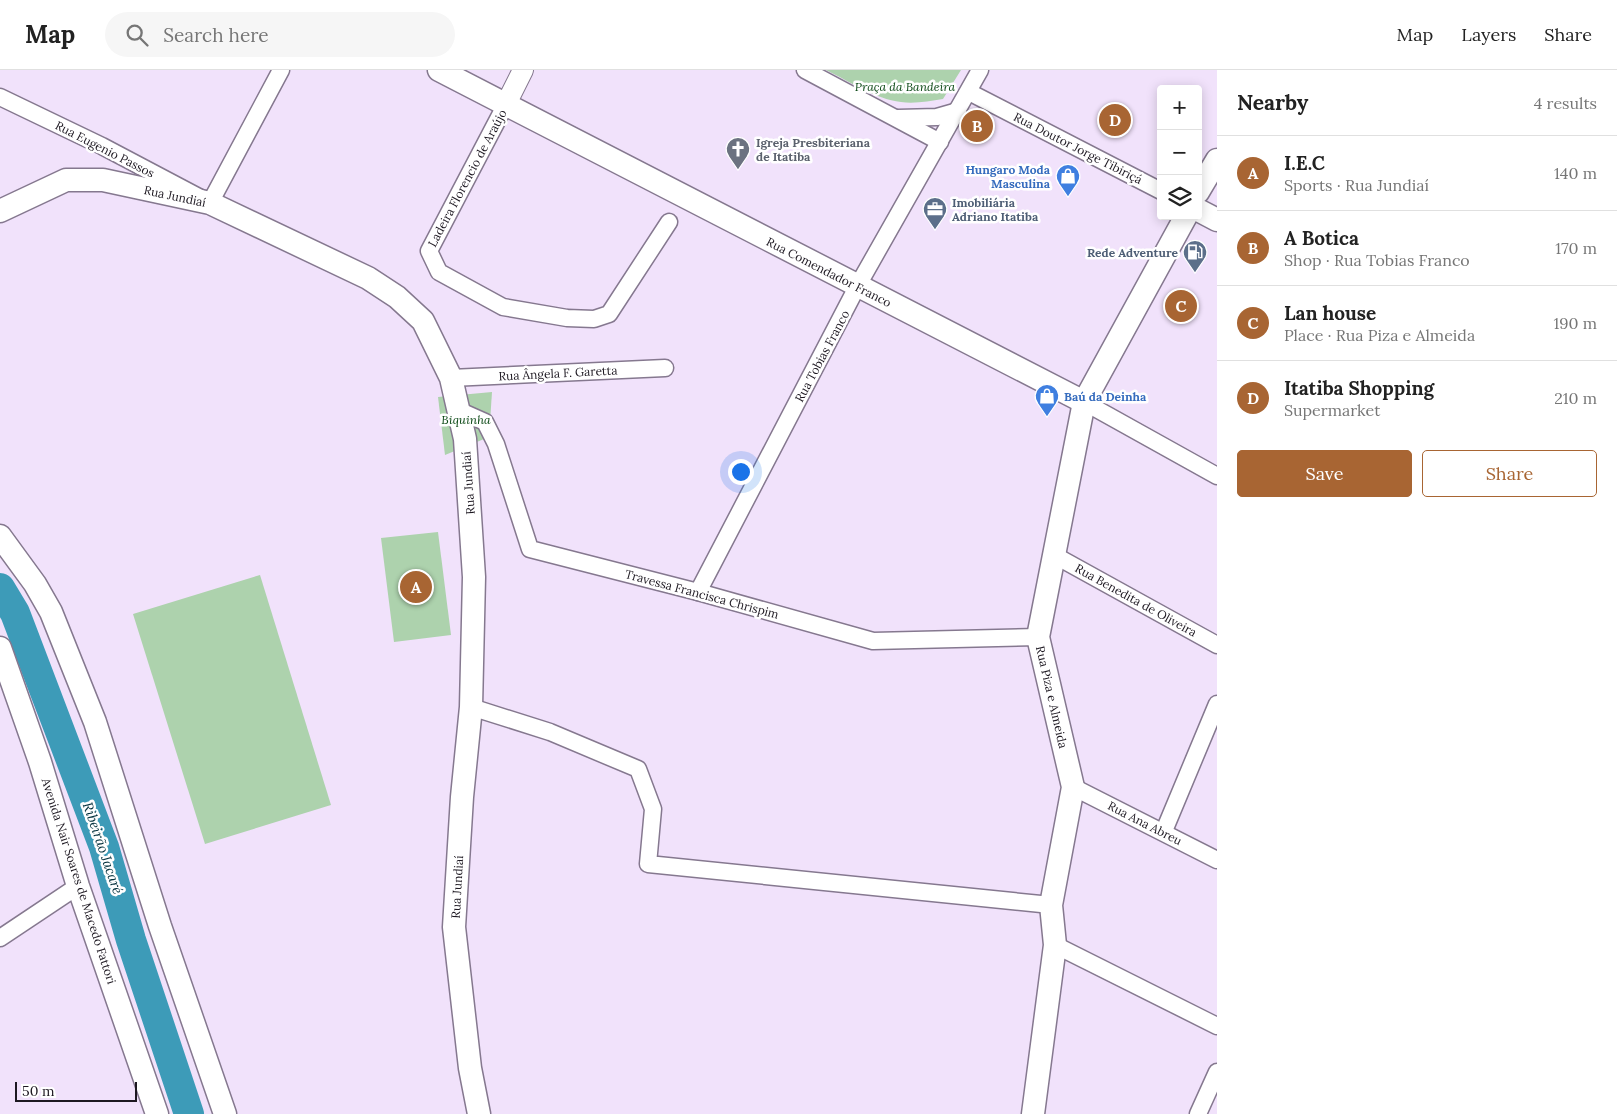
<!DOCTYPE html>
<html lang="en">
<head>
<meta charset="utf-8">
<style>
  :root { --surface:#fff; --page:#f6f6f6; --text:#222; --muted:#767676; --line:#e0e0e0; --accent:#a86533 }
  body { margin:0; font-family:Lora,serif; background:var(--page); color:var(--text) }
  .controls { position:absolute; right:15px; top:15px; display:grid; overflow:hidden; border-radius:5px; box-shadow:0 2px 12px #0003 }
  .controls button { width:45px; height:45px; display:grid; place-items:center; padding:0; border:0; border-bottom:1px solid var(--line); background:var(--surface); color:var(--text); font:25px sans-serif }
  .scale { position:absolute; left:15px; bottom:12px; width:122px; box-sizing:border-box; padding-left:5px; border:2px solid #1d1821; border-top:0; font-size:14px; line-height:18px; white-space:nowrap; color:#1d1821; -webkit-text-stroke:4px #fff; paint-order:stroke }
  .you { position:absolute; left:740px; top:401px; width:18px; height:18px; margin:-12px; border:4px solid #fff; border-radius:50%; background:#1a73e8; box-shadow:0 0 0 8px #1a73e833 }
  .badge { display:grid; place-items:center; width:32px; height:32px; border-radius:50%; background:var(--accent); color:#fff; font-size:16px; font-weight:700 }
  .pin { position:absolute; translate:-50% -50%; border:2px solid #fff; box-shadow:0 1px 5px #0006 }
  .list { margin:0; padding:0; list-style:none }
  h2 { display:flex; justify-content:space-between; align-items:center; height:65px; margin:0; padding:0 20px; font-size:21px }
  h2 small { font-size:16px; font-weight:400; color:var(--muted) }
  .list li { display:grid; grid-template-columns:32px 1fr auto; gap:15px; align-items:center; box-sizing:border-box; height:75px; padding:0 20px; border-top:1px solid var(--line) }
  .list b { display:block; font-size:19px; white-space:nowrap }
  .list p { margin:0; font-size:16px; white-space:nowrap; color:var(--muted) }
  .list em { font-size:16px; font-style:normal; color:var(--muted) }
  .actions { display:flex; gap:10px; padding:15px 20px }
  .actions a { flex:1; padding:11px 0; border:1px solid var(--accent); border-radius:5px; text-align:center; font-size:18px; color:var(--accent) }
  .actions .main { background:var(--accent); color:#fff }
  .icon { flex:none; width:28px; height:28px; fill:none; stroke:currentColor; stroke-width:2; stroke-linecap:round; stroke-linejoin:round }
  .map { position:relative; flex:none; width:1217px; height:1044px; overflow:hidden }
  header { display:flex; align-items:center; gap:30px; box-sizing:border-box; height:70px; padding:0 25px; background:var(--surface); border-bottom:1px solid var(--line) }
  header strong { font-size:24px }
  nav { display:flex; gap:28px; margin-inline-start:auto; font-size:18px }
  .search { width:350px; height:45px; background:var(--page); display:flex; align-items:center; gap:12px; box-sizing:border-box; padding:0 18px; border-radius:28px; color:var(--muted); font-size:19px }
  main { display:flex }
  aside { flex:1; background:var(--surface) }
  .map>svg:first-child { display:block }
  .green { fill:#add2ad }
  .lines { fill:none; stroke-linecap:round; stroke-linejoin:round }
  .river { stroke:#3d9bb8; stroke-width:30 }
  .minor-casing { stroke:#85788f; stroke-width:19 }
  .tertiary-casing { stroke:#85788f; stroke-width:22 }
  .secondary-casing { stroke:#85788f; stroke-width:25 }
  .minor { stroke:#fff; stroke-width:16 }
  .tertiary { stroke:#fff; stroke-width:20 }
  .secondary { stroke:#fff; stroke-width:22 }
  .labels { text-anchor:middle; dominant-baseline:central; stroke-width:5; stroke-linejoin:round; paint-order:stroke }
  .park-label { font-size:12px; font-style:italic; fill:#0c4916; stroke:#fff }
  .worship-label { font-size:12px; font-weight:bold; fill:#5b616d; stroke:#fff; text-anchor:start }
  .street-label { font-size:12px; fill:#1d1821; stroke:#fff }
  .shop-label { font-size:12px; font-weight:bold; fill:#366cbe; stroke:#fff; text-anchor:end }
  .service-label { font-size:12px; font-weight:bold; fill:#4e5e75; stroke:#fff; text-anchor:start }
  .water-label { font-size:14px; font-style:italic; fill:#04313d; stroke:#fff }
</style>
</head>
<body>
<header>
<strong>Map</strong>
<div class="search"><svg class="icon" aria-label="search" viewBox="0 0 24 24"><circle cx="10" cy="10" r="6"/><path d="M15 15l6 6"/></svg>Search here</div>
<nav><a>Map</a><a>Layers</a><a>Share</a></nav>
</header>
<main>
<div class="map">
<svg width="1217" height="1044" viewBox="0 0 1217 1044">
  <rect width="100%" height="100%" fill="#f1e2fb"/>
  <g class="green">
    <path d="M826,0h135l-18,29c-14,2 -28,5 -42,3 -26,-3 -52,-21 -75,-32z"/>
    <polygon points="492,322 489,367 445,385 438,327"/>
    <polygon points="438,462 451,565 394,572 381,468"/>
    <polygon points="260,505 331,735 205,774 133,544"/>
  </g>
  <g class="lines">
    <polyline class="river" points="0,518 15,543 104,777 131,870 189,1044"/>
    <g class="minor-casing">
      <g id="minor">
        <polyline points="805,0 940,72"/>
        <polyline points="969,22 1161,121"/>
        <polyline points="0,27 102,76 210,133 281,0"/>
        <polyline points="506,34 429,181 439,202 503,237 567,248 594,249 609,244 669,152"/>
        <polyline points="898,48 937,47 958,41"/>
        <polyline points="451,308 665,298"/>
        <polyline points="1084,332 1217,406"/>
        <polyline points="458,340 485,352 496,374 530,479 698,522 873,571 1038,567"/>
        <polyline points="1054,485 1217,575"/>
        <polyline points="698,522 857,217 980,0"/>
        <polyline points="471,637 550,662 638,699 653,739 648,794 1051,835"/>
        <polyline points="1073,717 1217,790"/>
        <polyline points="1164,761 1217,634"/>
        <polyline points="0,868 78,816"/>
        <polyline points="1055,875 1217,956"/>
        <polyline points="1198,1044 1217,1002"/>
      </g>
    </g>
    <g class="tertiary-casing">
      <polyline id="tertiary" points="506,34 523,0"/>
    </g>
    <g class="secondary-casing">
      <g id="secondary">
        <polyline points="439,0 1084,332"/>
        <polyline points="1198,122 1217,90"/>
        <polyline points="1198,140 1217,150"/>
        <polyline points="0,141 66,110 103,110 210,133 368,208 397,227 423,251 451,308 465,369 474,507 471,637 462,727 454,857 470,998 479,1044"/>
        <polyline points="0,466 35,514 51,542 95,652 160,856 225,1044"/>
        <polyline points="0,578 40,692 78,816 157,1044"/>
        <polyline points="1033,1044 1055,875 1051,835 1073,717 1038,567 1084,332 1186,146"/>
      </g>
    </g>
    <use href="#minor" class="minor"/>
    <use href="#tertiary" class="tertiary"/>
    <use href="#secondary" class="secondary"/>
  </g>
  <defs>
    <g id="church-pin" transform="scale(1.25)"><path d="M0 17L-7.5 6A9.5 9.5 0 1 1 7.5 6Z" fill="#6b7280" stroke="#fff"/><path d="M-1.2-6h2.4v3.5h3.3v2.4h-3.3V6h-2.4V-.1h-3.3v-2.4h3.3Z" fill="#fff"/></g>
    <g id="shop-pin" transform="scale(1.25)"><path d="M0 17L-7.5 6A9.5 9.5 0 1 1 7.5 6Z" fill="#3f7fe0" stroke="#fff"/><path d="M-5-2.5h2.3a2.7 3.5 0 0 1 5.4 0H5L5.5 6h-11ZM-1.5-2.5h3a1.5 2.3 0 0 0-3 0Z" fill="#fff"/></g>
    <g id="office-pin" transform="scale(1.25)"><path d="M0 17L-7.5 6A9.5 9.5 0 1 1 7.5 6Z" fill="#5c6f8a" stroke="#fff"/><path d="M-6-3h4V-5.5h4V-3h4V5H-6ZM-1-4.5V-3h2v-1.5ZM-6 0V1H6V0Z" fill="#fff"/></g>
    <g id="fuel-pin" transform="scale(1.25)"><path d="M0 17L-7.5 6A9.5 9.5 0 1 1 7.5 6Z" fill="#5c6f8a" stroke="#fff"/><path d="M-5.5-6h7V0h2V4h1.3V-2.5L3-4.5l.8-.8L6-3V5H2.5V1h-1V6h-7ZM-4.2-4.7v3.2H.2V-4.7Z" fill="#fff"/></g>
  </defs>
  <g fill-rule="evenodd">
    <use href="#church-pin" x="738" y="79"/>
    <use href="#shop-pin" x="1068" y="106"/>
    <use href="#office-pin" x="935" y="139"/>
    <use href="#fuel-pin" x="1195" y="182"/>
    <use href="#shop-pin" x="1047" y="326"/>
  </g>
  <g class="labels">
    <g class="park-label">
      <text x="905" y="16">Praça da Bandeira</text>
      <text x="466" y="349">Biquinha</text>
    </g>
    <g class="worship-label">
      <text x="756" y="72">Igreja Presbiteriana<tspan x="756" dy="14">de Itatiba</tspan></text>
    </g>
    <g class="street-label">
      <text transform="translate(1078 78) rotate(27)">Rua Doutor Jorge Tibiriçá</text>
      <text transform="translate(105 79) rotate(27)">Rua Eugenio Passos</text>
      <text transform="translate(467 108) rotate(-62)">Ladeira Florencio de Araújo</text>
      <text transform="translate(175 126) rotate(12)">Rua Jundiaí</text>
      <text transform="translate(829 202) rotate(27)">Rua Comendador Franco</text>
      <text transform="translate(822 286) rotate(-62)">Rua Tobias Franco</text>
      <text transform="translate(558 303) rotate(-3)">Rua Ângela F. Garetta</text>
      <text transform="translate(468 413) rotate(-94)">Rua Jundiaí</text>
      <text transform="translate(702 524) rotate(15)">Travessa Francisca Chrispim</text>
      <text transform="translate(1136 530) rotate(29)">Rua Benedita de Oliveira</text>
      <text transform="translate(1052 627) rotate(77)">Rua Piza e Almeida</text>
      <text transform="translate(1145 753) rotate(27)">Rua Ana Abreu</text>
      <text transform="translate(79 811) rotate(72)">Avenida Nair Soares de Macedo Fattori</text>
      <text transform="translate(457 817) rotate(-87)">Rua Jundiaí</text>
    </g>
    <g class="shop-label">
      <text x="1050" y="99">Hungaro Moda<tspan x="1050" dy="14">Masculina</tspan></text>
      <text x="1064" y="326" text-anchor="start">Baú da Deinha</text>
    </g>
    <g class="service-label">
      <text x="952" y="132">Imobiliária<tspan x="952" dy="14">Adriano Itatiba</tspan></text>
      <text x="1178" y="182" text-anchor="end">Rede Adventure</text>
    </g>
    <g class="water-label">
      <text transform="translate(103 778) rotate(71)">Ribeirão Jacaré</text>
    </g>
  </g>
</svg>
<div class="controls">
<button>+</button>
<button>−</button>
<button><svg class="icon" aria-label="layers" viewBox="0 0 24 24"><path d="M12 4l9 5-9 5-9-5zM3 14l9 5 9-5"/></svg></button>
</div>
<div class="scale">50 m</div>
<div class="you"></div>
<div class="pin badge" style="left:416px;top:517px">A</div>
<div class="pin badge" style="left:977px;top:56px">B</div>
<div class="pin badge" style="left:1181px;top:236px">C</div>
<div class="pin badge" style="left:1115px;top:50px">D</div>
</div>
<aside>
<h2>Nearby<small>4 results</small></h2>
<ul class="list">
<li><span class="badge">A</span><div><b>I.E.C</b><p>Sports · Rua Jundiaí</p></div><em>140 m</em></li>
<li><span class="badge">B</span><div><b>A Botica</b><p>Shop · Rua Tobias Franco</p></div><em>170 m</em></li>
<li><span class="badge">C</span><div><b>Lan house</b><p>Place · Rua Piza e Almeida</p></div><em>190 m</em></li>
<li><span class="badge">D</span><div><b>Itatiba Shopping</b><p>Supermarket</p></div><em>210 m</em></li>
</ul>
<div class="actions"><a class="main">Save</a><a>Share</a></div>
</aside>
</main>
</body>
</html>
